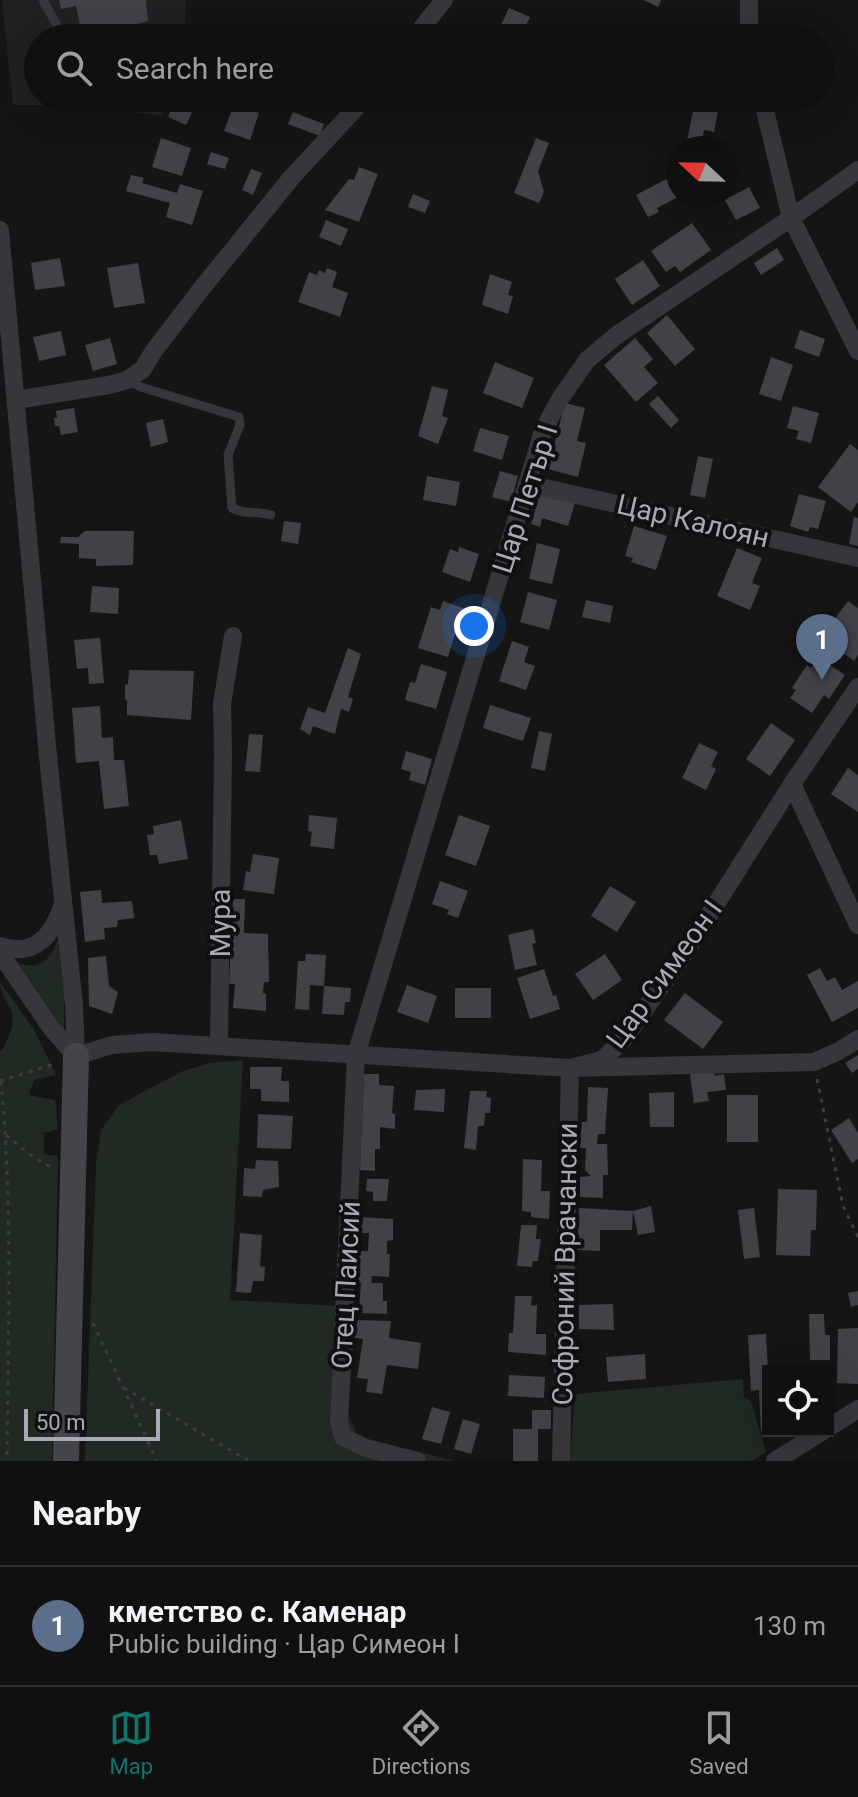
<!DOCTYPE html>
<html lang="en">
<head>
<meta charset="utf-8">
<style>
  :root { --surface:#101010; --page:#1e1e1e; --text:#f1f3f6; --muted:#9c9d9f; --line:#303030; --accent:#0f766e }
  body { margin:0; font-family:Roboto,sans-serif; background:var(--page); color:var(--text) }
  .controls { position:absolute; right:24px; bottom:24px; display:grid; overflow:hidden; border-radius:0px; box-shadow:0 8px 32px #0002 }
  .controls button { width:72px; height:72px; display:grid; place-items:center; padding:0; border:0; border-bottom:2px solid var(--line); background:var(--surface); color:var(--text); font:40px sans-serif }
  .compass { position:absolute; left:666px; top:136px; width:72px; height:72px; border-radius:50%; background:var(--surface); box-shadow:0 8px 32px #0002; rotate:292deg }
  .scale { position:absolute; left:24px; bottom:20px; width:136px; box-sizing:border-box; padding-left:8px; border:4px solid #a7aab6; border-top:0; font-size:22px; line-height:28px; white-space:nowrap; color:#a7aab6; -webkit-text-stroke:6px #101011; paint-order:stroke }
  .you { position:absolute; left:474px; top:626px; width:28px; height:28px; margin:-20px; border:6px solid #fff; border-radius:50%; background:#1a73e8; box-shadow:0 0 0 12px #1a73e833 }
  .badge { display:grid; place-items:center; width:52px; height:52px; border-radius:50%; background:var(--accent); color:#fff; font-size:26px; font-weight:700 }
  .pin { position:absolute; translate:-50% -66px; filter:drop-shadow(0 2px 4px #0008) }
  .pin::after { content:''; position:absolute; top:42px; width:28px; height:24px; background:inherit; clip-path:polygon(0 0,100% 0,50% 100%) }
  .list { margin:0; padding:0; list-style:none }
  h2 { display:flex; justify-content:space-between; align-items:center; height:104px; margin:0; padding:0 32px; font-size:34px }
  h2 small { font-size:26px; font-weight:400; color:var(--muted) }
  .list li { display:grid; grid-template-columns:52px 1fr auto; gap:24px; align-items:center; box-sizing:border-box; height:120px; padding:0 32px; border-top:2px solid var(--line) }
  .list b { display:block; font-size:30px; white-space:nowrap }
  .list p { margin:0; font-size:26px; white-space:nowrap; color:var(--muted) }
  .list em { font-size:26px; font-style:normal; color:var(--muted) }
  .icon { flex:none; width:44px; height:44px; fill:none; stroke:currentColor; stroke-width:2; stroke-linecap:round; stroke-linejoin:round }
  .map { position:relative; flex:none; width:858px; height:1461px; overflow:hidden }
  .search { position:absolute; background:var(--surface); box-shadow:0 8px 32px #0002; left:24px; right:24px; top:24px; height:88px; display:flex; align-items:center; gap:20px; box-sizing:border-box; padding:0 28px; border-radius:44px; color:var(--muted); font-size:30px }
  .sheet { height:224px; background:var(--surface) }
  nav { display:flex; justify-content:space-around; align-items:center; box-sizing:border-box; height:112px; border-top:2px solid var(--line); background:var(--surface); font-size:22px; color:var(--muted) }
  nav a { display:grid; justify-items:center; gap:4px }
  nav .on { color:var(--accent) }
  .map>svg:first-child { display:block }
  .built { fill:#212123 }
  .green { fill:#212923 }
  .building { fill:#414246 }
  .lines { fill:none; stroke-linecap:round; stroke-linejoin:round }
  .path { stroke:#3c3d42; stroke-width:3; stroke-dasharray:4 6; stroke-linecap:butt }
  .lane { stroke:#36363b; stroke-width:9 }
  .street { stroke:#36363b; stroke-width:18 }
  .secondary { stroke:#44454b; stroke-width:26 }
  .labels { text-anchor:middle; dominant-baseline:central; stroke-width:8; stroke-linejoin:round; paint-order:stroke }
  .street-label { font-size:28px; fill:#a7aab6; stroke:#101011 }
</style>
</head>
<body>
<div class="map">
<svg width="858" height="1461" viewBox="0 0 858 1461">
  <rect width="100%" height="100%" fill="#151516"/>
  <polygon class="built" points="2,0 186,0 184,38 38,38 38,98 171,98 162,116 85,105 13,105"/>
  <g class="green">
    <path d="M58,939l6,59v32l-46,-67c23,8 32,-3 40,-24z"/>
    <path d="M0,982l35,49 21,44 -22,5 -5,15 26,5 3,29 -14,4v21l14,2 -6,305h-52v-410l3,-2c7,-14 14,-28 6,-43 -5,-10 -9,-14 -9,-24z"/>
    <polygon points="243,1060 230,1300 356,1307 348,1414 356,1433 370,1440 455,1461 85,1461 96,1165 101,1130 119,1105 183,1071 210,1063"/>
    <polygon points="743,1379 744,1397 751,1401 766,1452 752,1461 570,1461 575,1394"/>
  </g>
  <g class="building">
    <polygon points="59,0 146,0 148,21 118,29 120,38 83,38 76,6 61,9"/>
    <polygon points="643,0 661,0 658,7"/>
    <polygon points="509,8 530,17 520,38 499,29"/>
    <polygon points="251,32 268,37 268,38 249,38"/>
    <polygon points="176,98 194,98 193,100 197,102 186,125 168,117"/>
    <polygon points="400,98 425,98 421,107"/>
    <polygon points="695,101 719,105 714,132 704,130 700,148 686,146"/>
    <polygon points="234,104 259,113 250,140 224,131"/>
    <polygon points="293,112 324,124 320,136 288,124"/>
    <polygon points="161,138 191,148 182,176 152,167"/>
    <polygon points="536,138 549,143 538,171 544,192 539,203 514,193"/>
    <polygon points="211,152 229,158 225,169 207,164"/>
    <polygon points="359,167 378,174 359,222 325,210 349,179 354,180"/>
    <polygon points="251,169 262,173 253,195 242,190"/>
    <polygon points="678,173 678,197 657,208 659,212 648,217 636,195"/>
    <polygon points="131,175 144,178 142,183 177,193 180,184 203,191 192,225 166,217 170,203 126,191"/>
    <polygon points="749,187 760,208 736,220 725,200"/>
    <polygon points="413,194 430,201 425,213 408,207"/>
    <polygon points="690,196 707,196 709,201 696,208"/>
    <polygon points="326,220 348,229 341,246 319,237"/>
    <polygon points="692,223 711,250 680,272 675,266 666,272 651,251"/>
    <polygon points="777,248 784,260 761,275 754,263"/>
    <polygon points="60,258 65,286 35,290 31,263"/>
    <polygon points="643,260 660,286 632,305 615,279"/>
    <polygon points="138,263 145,303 114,308 107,268"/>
    <polygon points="327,268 337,272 332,287 348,293 340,317 298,302 309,272 317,275 319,270 325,273"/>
    <polygon points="490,274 512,282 508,295 513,296 508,314 482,305"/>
    <polygon points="667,315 695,349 675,366 647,333"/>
    <polygon points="800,330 825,339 819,357 794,348"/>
    <polygon points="61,331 66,355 39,361 33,337"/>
    <polygon points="110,338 117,364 93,371 85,345"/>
    <polygon points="635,338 653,359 644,367 658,383 636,402 604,365"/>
    <polygon points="771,357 793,365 781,401 759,394"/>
    <polygon points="495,362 534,378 522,408 483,393"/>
    <polygon points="432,386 448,390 442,416 448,418 438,444 418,436"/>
    <polygon points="658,396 679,420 671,428 649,404"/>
    <polygon points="565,403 585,408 577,441 586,443 578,477 548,469"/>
    <polygon points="793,406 819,413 811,443 796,439 799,431 787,428"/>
    <polygon points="74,408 78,432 61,435 59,426 55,426 54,418 57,418 56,411"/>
    <polygon points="163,419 168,442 151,447 146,423"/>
    <polygon points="480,428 509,436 502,460 473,451"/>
    <polygon points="850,444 858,450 858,502 851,512 818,487"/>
    <polygon points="698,456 713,459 705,498 690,495"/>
    <polygon points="500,471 518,476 511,502 492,497"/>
    <polygon points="427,476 460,482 456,506 423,500"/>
    <polygon points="540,493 575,503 568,526 542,518 540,527 531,524"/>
    <polygon points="799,494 826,501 818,529 810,527 808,532 790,526"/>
    <polygon points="854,517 858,518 858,546 849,544"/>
    <polygon points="284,521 301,523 298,544 281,541"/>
    <polygon points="634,526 667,536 656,570 631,562 633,558 625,556"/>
    <polygon points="85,531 134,531 133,565 96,566 96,559 79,558 79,544 60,543 61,537 78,537"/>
    <polygon points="537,543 560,549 552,584 529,579"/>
    <polygon points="459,547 479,554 470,582 442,572 450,549 458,552"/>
    <polygon points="737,548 762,558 752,583 760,586 750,610 717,596"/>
    <polygon points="92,586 119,588 118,614 90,612"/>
    <polygon points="528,592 557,600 549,630 520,622"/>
    <polygon points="586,600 613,606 610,623 582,617"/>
    <polygon points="443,601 463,608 448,657 418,648 431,607 440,610"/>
    <polygon points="848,601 858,608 858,655 854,661 842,652 846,647 825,632"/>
    <polygon points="100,638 104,683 89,684 88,668 77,669 74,640"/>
    <polygon points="512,641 529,647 524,662 535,666 526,690 499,681"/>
    <polygon points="348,648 361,654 348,697 353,699 349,712 341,709 335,734 313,726 310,735 300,729 308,707 325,713"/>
    <polygon points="818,657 845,675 829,699 824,695 812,713 790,698 796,690 792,688 807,665 811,668"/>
    <polygon points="421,664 447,672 436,709 405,700 410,682 415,683"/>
    <polygon points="129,670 194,671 191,720 127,715 127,701 125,699 125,685 128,684"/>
    <polygon points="490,705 531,718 523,741 483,728"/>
    <polygon points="100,706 102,738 113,737 114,760 124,760 129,806 104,809 99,761 76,763 72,708"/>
    <polygon points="771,723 795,740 770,776 746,759"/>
    <polygon points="539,731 552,734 545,771 531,768"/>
    <polygon points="249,734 263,735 260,772 245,771"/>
    <polygon points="699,743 718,752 711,766 716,769 706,790 682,778"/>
    <polygon points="406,751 432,759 425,785 409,780 411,772 401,769"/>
    <polygon points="848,768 858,775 858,812 831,794"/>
    <polygon points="309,815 337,818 334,849 310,846 312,832 308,831"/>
    <polygon points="459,815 490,826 476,866 445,855"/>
    <polygon points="181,820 188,859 159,864 157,855 150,855 147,835 154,834 153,826"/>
    <polygon points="253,854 279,858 274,894 243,890 246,871 250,872"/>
    <polygon points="440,881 468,891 458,918 447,914 449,910 432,904"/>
    <polygon points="610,886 636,902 617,932 591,916"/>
    <polygon points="101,890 102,903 132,901 134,918 118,920 117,927 104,928 105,939 85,942 80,892"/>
    <polygon points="233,899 245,899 244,933 268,934 269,982 264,982 263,993 266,994 266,1011 233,1008 235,984 229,984"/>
    <polygon points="533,929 536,943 532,944 537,965 515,970 508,935"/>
    <polygon points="306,954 326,955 324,986 310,985 309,1010 295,1009 298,961 305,961"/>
    <polygon points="605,954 622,980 593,1000 575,974"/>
    <polygon points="106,956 109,986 118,992 112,1014 89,1006 88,958"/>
    <polygon points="820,968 827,981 835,977 842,990 858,981 858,1008 832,1022 807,975"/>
    <polygon points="544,969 553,996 556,995 560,1009 530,1019 517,978"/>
    <polygon points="407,985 437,996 428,1023 397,1012"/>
    <polygon points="324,986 351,988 350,1002 345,1002 344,1015 322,1014"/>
    <rect x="455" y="988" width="36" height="30"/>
    <polygon points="685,993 723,1022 703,1049 664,1020"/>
    <polygon points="858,1055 858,1069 852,1073 845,1063"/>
    <polygon points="250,1067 282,1067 281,1081 289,1081 289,1102 261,1101 261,1089 250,1089"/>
    <polygon points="714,1071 715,1076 724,1074 726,1090 707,1092 709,1101 694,1103 690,1074"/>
    <polygon points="364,1074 379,1074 379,1085 394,1086 392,1113 395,1114 395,1129 380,1127 380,1149 375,1149 375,1171 360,1170"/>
    <polygon points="588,1087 608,1088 605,1134 598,1134 597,1144 607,1144 608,1175 603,1175 603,1198 580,1197 580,1177 591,1176 585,1170 586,1148 580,1148 582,1122 587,1122"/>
    <polygon points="445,1089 444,1112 414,1110 416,1090"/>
    <polygon points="470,1091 487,1091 486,1097 491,1098 490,1113 485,1113 484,1126 478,1126 476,1150 464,1148"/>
    <polygon points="674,1092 674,1127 650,1127 649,1093"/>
    <rect x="727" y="1095" width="31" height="47"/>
    <polygon points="258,1114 293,1116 291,1149 257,1148"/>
    <polygon points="849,1118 858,1133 858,1159 852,1163 831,1130"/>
    <polygon points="523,1159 542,1160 541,1191 550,1191 549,1219 531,1217 531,1212 522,1211"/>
    <polygon points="256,1160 278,1161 279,1187 263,1190 262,1197 243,1196 244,1168 255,1169"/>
    <polygon points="367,1179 389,1179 387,1201 373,1201 373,1192 366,1191"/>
    <polygon points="778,1189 817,1190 816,1230 811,1230 810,1256 776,1255"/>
    <polygon points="651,1206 655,1232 638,1235 633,1211"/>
    <polygon points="579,1208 633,1211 632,1230 600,1230 600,1251 577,1250"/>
    <polygon points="754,1208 760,1257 744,1259 738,1210"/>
    <polygon points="359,1217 393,1219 393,1240 387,1241 387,1254 390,1254 389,1277 372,1276 371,1283 383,1283 383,1301 387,1301 387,1314 359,1313 361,1283 356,1283 358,1251 368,1251 369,1233 359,1233"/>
    <polygon points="521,1225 537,1225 536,1239 541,1239 538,1261 533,1261 532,1267 517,1266"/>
    <polygon points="240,1233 262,1235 260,1266 265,1267 264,1281 253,1281 251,1293 236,1292"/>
    <polygon points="858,1291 858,1305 851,1307 848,1293"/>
    <polygon points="515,1296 532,1296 531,1306 537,1305 536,1334 546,1334 546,1355 508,1352 509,1333 513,1333"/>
    <polygon points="613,1304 614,1330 579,1329 579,1305"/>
    <polygon points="809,1314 824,1314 825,1335 830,1335 830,1360 810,1360"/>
    <polygon points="352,1320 391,1321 389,1338 421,1343 418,1369 387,1365 382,1394 366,1392 368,1379 357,1378 363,1339 351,1337"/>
    <polygon points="858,1328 858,1384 837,1383 838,1329"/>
    <polygon points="766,1334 768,1371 768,1432 761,1431 759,1390 751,1391 748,1335"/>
    <polygon points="645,1354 646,1379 608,1382 606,1357"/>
    <polygon points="509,1375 545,1377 544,1398 508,1396"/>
    <polygon points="432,1407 450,1412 441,1444 422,1439"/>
    <polygon points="532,1410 551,1410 551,1429 538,1429 538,1461 513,1461 513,1429 532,1429"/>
    <polygon points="463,1419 480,1424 471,1454 454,1449"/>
  </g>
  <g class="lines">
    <g class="path">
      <polyline points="817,1079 843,1206 858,1237"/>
      <polyline points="0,1081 54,1064"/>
      <path d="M1,1081c12,126 7,253 6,380"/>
      <polyline points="6,1135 32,1156 52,1168"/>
      <polyline points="93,1323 157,1461"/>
      <polyline points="124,1388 249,1461"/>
    </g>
    <g class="lane">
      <polyline points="43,0 64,38"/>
      <path d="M127,380l14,7 98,30 1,8 -12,30 4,53c12,7 26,3 39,7"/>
    </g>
    <g class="street">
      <polyline points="414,38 444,0"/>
      <polyline points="749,38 749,0"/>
      <polyline points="762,98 791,218 858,351"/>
      <polyline points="0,230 48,756 74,1005 76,1056"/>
      <polyline points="16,400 109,385 127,380 143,369 153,352 202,288 292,177 365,98"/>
      <polyline points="527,484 858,558"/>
      <polyline points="792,784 858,925"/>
      <path d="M0,946c36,12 53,-12 63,-42"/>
      <polyline points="0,953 52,1029 76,1056"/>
      <polyline points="219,1045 223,753 222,704 233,636"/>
      <polyline points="76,1056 112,1045 152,1042 570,1068 602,1060 624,1039 690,945 792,784 858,687"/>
      <polyline points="828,1428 858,1409"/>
      <polyline points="417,1461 366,1448 343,1437 339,1422 356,1055 543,431 560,399 587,360 617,335 791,218 858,170"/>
      <polyline points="561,1461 570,1068 814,1062 839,1051 858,1039"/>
      <polyline points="775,1461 823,1431"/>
    </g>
    <polyline class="secondary" points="66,1461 76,1056"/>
  </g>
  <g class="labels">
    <g class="street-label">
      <text transform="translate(525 499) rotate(-72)">Цар Петър I</text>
      <text transform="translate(693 521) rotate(13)">Цар Калоян</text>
      <text transform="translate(220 923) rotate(-90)">Мура</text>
      <text transform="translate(664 974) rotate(-54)">Цар Симеон I</text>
      <text transform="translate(565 1264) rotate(-89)">Софроний Врачански</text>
      <text transform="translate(346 1285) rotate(-87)">Отец Паисий</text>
    </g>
  </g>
</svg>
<div class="controls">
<button><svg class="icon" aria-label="locate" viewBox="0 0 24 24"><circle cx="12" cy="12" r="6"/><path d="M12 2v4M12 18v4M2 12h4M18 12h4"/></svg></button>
</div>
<svg class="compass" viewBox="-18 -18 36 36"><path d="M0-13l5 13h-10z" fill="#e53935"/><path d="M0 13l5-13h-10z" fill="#9c9d9f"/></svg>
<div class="scale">50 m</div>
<div class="you"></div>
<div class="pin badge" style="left:822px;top:680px;background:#5c6f8a">1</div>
<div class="search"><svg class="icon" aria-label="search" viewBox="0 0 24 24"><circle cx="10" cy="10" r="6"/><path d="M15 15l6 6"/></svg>Search here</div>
</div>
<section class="sheet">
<h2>Nearby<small></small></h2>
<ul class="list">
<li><span class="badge" style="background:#5c6f8a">1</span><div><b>кметство с. Каменар</b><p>Public building · Цар Симеон I</p></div><em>130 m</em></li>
</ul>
</section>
<nav>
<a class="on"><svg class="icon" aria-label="map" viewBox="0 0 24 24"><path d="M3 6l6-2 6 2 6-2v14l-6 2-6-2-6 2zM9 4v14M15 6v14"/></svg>Map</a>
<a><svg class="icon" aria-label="directions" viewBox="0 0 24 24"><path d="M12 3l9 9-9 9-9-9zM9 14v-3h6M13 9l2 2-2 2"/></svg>Directions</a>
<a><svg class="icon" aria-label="saved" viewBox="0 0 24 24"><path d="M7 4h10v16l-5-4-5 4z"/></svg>Saved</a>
</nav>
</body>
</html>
